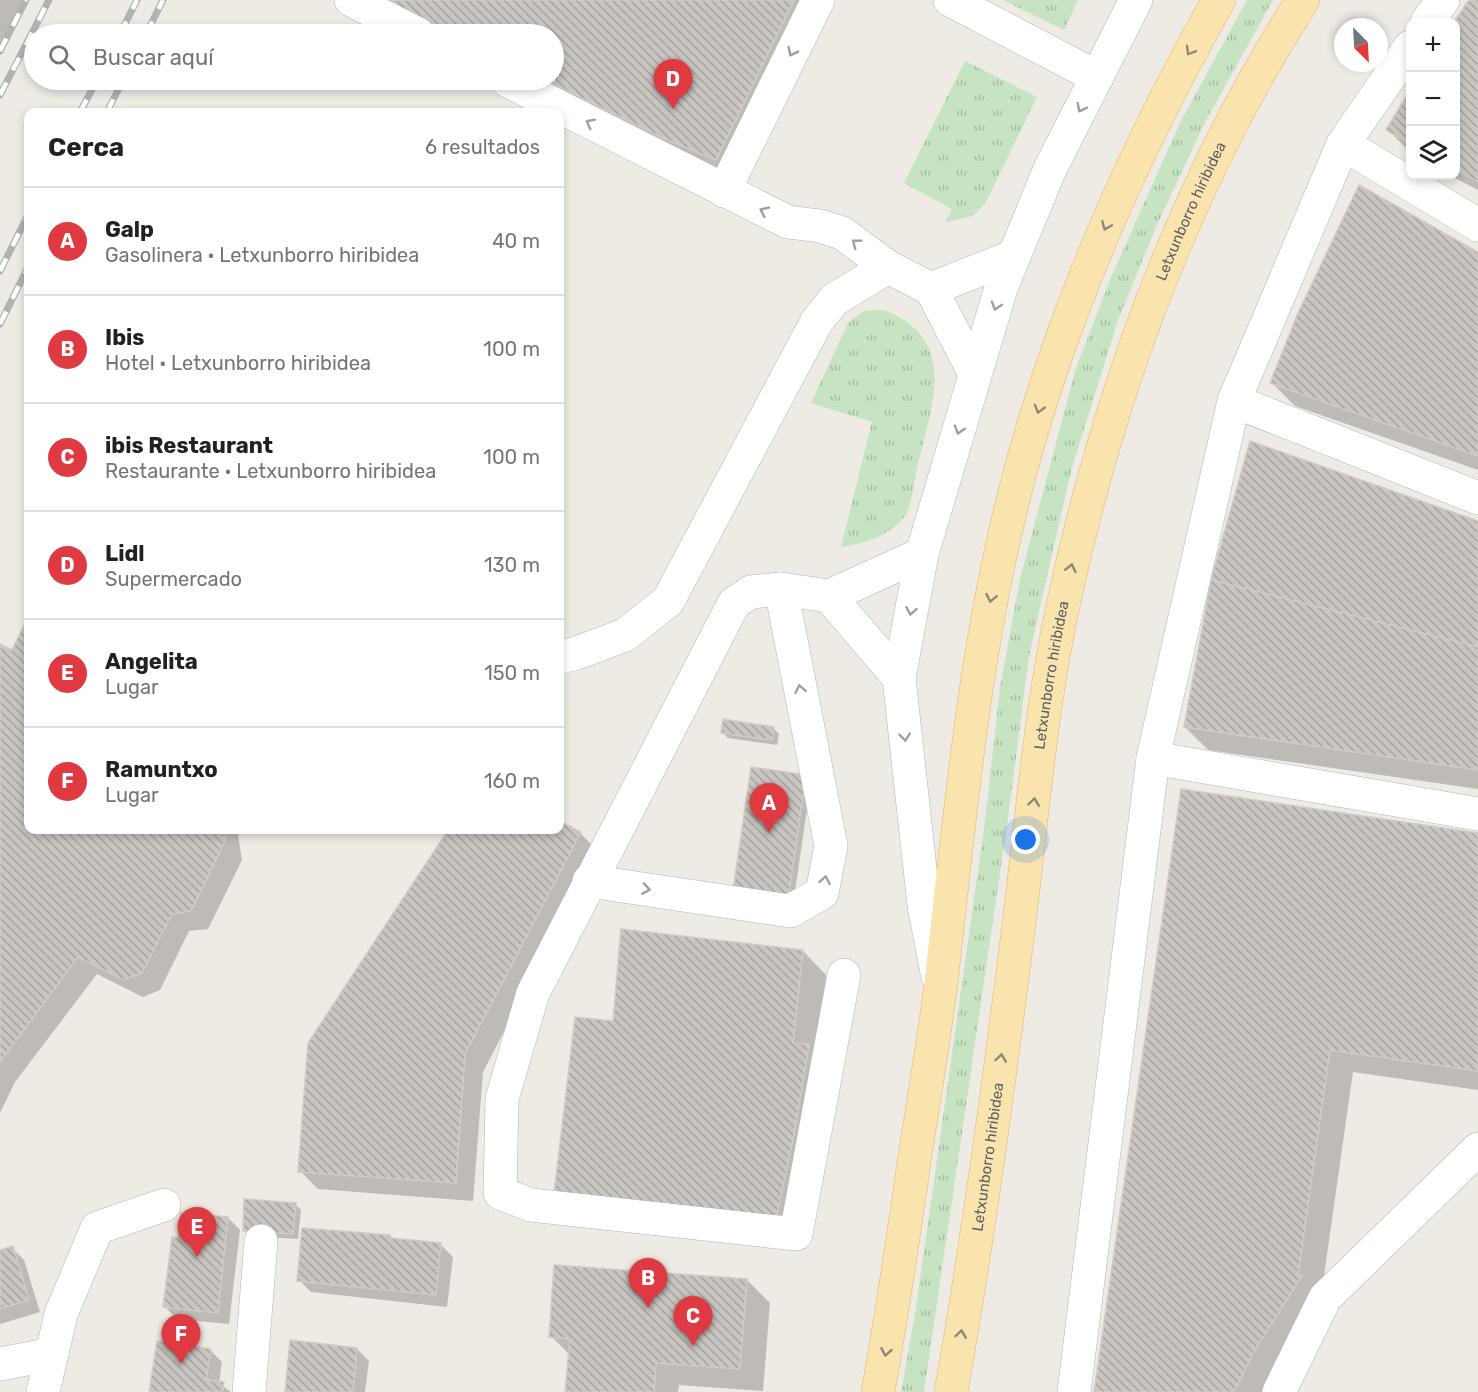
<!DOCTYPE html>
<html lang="es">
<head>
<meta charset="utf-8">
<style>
  :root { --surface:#fff; --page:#f6f6f6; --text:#202124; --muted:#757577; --line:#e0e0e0; --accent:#df3941 }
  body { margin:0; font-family:Rubik,sans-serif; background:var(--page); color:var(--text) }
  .controls { position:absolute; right:18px; top:18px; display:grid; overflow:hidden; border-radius:12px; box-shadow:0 3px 9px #0003 }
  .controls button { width:54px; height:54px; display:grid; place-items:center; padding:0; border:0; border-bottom:2px solid var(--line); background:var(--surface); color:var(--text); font:30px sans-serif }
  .compass { position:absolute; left:1334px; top:18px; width:54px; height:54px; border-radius:50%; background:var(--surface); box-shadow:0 3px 9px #0003; rotate:156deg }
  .you { position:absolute; left:1026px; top:840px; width:21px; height:21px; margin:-15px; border:4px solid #fff; border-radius:50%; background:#1a73e8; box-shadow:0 0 0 9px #1a73e833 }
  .badge { display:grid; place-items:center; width:39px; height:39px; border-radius:50%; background:var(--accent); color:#fff; font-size:20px; font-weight:700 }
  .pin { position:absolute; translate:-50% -50px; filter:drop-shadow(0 2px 3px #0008) }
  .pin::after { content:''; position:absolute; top:32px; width:21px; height:18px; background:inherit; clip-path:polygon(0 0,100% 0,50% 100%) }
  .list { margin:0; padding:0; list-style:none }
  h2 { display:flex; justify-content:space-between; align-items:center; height:78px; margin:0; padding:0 24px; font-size:26px }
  h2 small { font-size:20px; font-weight:400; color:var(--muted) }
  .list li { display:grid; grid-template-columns:39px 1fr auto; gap:18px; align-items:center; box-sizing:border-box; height:108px; padding:0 24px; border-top:2px solid var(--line) }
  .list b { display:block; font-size:22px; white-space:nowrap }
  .list p { margin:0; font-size:20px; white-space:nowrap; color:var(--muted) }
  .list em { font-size:20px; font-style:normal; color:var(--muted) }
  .icon { flex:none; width:33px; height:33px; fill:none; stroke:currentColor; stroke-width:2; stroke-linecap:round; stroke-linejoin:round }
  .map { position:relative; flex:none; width:1478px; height:1392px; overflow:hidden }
  .search { position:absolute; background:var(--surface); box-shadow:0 3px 9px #0003; left:24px; top:24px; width:540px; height:66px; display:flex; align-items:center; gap:15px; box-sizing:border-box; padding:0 21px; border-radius:33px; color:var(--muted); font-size:22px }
  .panel { position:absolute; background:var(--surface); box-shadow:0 3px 9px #0003; left:24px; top:108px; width:540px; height:726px; border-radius:12px }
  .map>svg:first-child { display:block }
  .grass { fill:url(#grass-tufts) }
  .shadow { fill:#0003 }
  .building { fill:url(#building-back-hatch); stroke:#d2cbc3; stroke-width:1.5 }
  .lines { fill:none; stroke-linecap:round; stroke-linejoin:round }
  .minor-casing { stroke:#b2b5b8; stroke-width:34 }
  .major-casing { stroke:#e9b262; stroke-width:34 }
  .minor { stroke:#fff; stroke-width:33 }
  .major { stroke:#fae4ad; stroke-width:33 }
  .rail-casing { stroke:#b1b2b2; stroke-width:7 }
  .rail { stroke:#fff; stroke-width:4.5; stroke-dasharray:14; stroke-linecap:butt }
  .oneway { stroke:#8b887a }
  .oneway2 { stroke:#9da0a2 }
  .labels { text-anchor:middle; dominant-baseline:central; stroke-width:6; stroke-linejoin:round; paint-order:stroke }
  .street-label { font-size:15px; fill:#5c6164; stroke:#fff }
</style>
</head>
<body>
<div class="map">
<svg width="1478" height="1392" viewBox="0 0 1478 1392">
  <defs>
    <pattern id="grass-tufts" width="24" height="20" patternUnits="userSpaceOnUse" patternTransform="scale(1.5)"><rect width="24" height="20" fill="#c6e4c2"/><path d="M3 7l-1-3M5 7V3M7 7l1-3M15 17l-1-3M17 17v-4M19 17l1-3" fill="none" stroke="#a4bca1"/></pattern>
    <pattern id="building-back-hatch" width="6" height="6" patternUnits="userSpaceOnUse" patternTransform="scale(1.5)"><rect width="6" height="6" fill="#c9c5c1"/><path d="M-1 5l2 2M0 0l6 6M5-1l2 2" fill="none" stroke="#a6a3a0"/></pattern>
  </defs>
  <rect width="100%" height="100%" fill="#eeeae4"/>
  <g class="grass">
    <polygon points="1003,0 1078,0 1064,30"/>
    <polygon points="1247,0 1273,0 1204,124 1156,227 1118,320 1071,471 1029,656 1008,818 924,1392 901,1392 916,1308 985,821 1000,688 1020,579 1076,368 1112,275 1180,123"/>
    <polygon points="965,61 1037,97 986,202 973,216 946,222 952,209 904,183"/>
    <path d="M884,310c74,29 49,92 34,153 -3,12 -6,44 -13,53 -17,21 -39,27 -64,31l31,-125 -61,-19 37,-80 16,-12z"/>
  </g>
  <g class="shadow">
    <polygon points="0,0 25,0 3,45 0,43"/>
    <polygon points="379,0 821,0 734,177 529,80 554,80 554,34 438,34 389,10"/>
    <polygon points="1471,0 1478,0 1478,190 1451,176 1456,176 1456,23"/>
    <polygon points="1410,95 1410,152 1388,130"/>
    <polygon points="1478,254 1478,470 1295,406 1272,383"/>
    <polygon points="1478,523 1478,789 1208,750 1185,727"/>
    <polygon points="28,620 28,830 241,830 238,835 242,860 208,929 189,931 160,990 143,997 97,974 15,1082 0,1113 0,646 12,652"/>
    <polygon points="773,728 779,734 777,745 728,738 723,733"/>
    <polygon points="753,769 811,782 793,905 740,897"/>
    <polygon points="1182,791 1478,834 1478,1090 1353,1072 1321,1297 1268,1392 1096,1392"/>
    <polygon points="560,822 580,833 598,851 483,1072 473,1201 318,1189 300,1171 309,1044 450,830 560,830"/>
    <polygon points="803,951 826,975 799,1241 576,1019 614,1023"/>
    <polygon points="295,1204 301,1210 298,1239 250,1236 244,1230"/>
    <polygon points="228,1218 240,1230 229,1324 177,1319 165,1307 179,1239"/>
    <polygon points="390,1237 393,1240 441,1245 453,1257 447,1307 311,1292 299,1280"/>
    <polygon points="12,1248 24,1260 40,1312 0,1324 0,1252"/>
    <polygon points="747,1280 770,1303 763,1391 679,1385 678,1392 567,1392 570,1355 551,1336"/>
    <polygon points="357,1349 369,1361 365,1392 287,1392"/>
    <polygon points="210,1350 222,1362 219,1383 231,1392 150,1392"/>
  </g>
  <g class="building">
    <polygon points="384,0 794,0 716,160 663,138 545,80 554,80 554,34 454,34"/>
    <polygon points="1469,0 1478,0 1478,13 1466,4"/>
    <polygon points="1466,4 1478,13 1478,182 1456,169 1454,22"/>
    <polygon points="1410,90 1410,144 1386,130"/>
    <polygon points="1359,185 1478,252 1478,456 1270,383 1298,313"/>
    <polygon points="1250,441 1478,521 1478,647 1211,580"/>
    <polygon points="1211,580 1478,647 1478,770 1184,727"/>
    <polygon points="28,617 28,830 223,830 225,841 191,911 172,914 142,973 124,980 78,957 0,1062 0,644 12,650"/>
    <polygon points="723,719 774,727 772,740 721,733"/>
    <polygon points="751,767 806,775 788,900 733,891"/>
    <polygon points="1181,789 1478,833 1478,1071 1330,1050 1298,1276 1302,1276 1254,1351 1234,1392 1094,1392"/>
    <polygon points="560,821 581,832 465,1054 456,1183 298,1172 308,1043 448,830 560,830"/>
    <polygon points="621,929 803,950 793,1043 809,1044 794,1134 776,1219 554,1194 575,1017 613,1021"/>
    <polygon points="244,1199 296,1203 293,1234 243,1231"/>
    <polygon points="181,1213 228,1217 218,1313 163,1307 172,1237 178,1238"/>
    <polygon points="302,1228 390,1235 391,1238 441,1243 436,1295 297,1281"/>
    <polygon points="13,1246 29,1300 0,1309 0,1250"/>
    <polygon points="554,1265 747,1279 740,1369 656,1363 654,1392 565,1392 570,1339 549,1337"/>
    <polygon points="290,1340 357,1348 353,1392 285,1392"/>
    <polygon points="157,1341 211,1349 206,1380 224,1382 222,1392 149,1392"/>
  </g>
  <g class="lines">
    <g class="minor-casing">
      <g id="minor">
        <polyline points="351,0 418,34"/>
        <polyline points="950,0 1097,77"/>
        <polyline points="1427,22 1443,0"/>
        <polyline points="506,80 788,222 820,226 842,233 888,267"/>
        <polyline points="1343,144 1478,225"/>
        <polyline points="724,191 818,0"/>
        <polyline points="931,289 1014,256"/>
        <polyline points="1234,401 1478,498"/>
        <polyline points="829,596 899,678"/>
        <polyline points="560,657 574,654 625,635 668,601 817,321 835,299 888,267 931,289 975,374"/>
        <polyline points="1153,758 1478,814"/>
        <polyline points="589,881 790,911 822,893 831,846 781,589"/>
        <polyline points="844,975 796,1234 531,1205 500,1193 502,1099 533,993 734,603 751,592 781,589 829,596 922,554"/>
        <polyline points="938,977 924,905 899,678 922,554 1001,288 1050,169 1136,0"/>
        <polyline points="0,1364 52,1354"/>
        <polyline points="43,1392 61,1314 97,1228 164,1205"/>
        <polyline points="249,1392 261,1241"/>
        <polyline points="1074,1392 1153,758 1234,401 1343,144 1410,47"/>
        <polyline points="1279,1392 1325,1298 1478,1149"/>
      </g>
    </g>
    <g class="major-casing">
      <g id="major">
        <path d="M878,1392c14,-79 26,-158 37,-237 9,-57 19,-115 26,-172 19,-166 33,-333 75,-495 44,-172 116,-334 203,-488"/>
        <path id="s1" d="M951,1392c28,-158 49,-317 69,-476 13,-108 22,-218 46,-324 46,-208 121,-412 237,-592"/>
      </g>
    </g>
    <use href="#minor" class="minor"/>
    <use href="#major" class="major"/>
    <g class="rail-casing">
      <g id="rail">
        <polyline points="120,34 137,0"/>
        <polyline points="146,34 163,0"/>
        <polyline points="0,51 26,0"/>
        <polyline points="0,95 49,0"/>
        <polyline points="80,112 97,80"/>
        <polyline points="107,112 123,80"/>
        <polyline points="0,271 28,215"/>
        <polyline points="0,324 28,267"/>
      </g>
    </g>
    <use href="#rail" class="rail"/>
  </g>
  <defs><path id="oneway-chevron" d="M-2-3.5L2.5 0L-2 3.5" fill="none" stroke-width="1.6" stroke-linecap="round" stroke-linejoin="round" transform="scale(1.5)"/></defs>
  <g class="oneway">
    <use href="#oneway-chevron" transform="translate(1190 51) rotate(120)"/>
    <use href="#oneway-chevron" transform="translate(1106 226) rotate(113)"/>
    <use href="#oneway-chevron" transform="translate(1039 409) rotate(106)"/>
    <use href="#oneway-chevron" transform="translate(1071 568) rotate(-77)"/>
    <use href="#oneway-chevron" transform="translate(991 598) rotate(101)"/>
    <use href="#oneway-chevron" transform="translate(1034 802) rotate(-83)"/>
    <use href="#oneway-chevron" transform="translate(1001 1058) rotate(-82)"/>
    <use href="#oneway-chevron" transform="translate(961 1334) rotate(-82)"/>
    <use href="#oneway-chevron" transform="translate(886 1352) rotate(100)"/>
  </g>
  <g class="oneway2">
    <use href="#oneway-chevron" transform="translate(792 52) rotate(116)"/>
    <use href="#oneway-chevron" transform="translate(1081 108) rotate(117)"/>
    <use href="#oneway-chevron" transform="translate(590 123) rotate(-153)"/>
    <use href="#oneway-chevron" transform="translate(764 211) rotate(-154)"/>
    <use href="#oneway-chevron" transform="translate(856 243) rotate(-143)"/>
    <use href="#oneway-chevron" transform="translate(996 306) rotate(107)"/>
    <use href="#oneway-chevron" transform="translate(959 430) rotate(107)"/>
    <use href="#oneway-chevron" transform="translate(911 611) rotate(100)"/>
    <use href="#oneway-chevron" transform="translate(800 689) rotate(-101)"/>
    <use href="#oneway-chevron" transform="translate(905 737) rotate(84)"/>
    <use href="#oneway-chevron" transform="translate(825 880) rotate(-80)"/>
    <use href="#oneway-chevron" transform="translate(646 889) rotate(9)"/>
  </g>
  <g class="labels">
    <g class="street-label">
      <text stroke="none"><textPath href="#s1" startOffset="1210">Letxunborro hiribidea</textPath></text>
      <text stroke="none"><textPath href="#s1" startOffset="724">Letxunborro hiribidea</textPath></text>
      <text stroke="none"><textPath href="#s1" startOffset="238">Letxunborro hiribidea</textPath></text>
    </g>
  </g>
</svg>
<div class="controls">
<button>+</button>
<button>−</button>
<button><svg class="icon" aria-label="layers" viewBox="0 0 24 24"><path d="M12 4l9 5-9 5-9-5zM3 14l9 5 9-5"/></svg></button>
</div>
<svg class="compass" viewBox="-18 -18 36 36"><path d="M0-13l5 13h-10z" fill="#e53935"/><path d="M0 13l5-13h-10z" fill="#757577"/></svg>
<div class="you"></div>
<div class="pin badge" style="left:769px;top:833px">A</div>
<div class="pin badge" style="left:648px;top:1308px">B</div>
<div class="pin badge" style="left:693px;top:1346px">C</div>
<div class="pin badge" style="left:673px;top:109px">D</div>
<div class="pin badge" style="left:197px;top:1257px">E</div>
<div class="pin badge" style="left:181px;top:1364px">F</div>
<div class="search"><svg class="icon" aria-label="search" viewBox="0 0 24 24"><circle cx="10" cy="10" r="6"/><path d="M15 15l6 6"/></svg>Buscar aquí</div>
<section class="panel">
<h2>Cerca<small>6 resultados</small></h2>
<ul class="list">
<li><span class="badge">A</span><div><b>Galp</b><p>Gasolinera · Letxunborro hiribidea</p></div><em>40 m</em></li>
<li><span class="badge">B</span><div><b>Ibis</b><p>Hotel · Letxunborro hiribidea</p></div><em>100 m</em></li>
<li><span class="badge">C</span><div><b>ibis Restaurant</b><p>Restaurante · Letxunborro hiribidea</p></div><em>100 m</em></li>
<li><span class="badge">D</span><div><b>Lidl</b><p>Supermercado</p></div><em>130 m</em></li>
<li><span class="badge">E</span><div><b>Angelita</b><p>Lugar</p></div><em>150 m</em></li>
<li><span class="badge">F</span><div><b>Ramuntxo</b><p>Lugar</p></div><em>160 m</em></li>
</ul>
</section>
</div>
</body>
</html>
